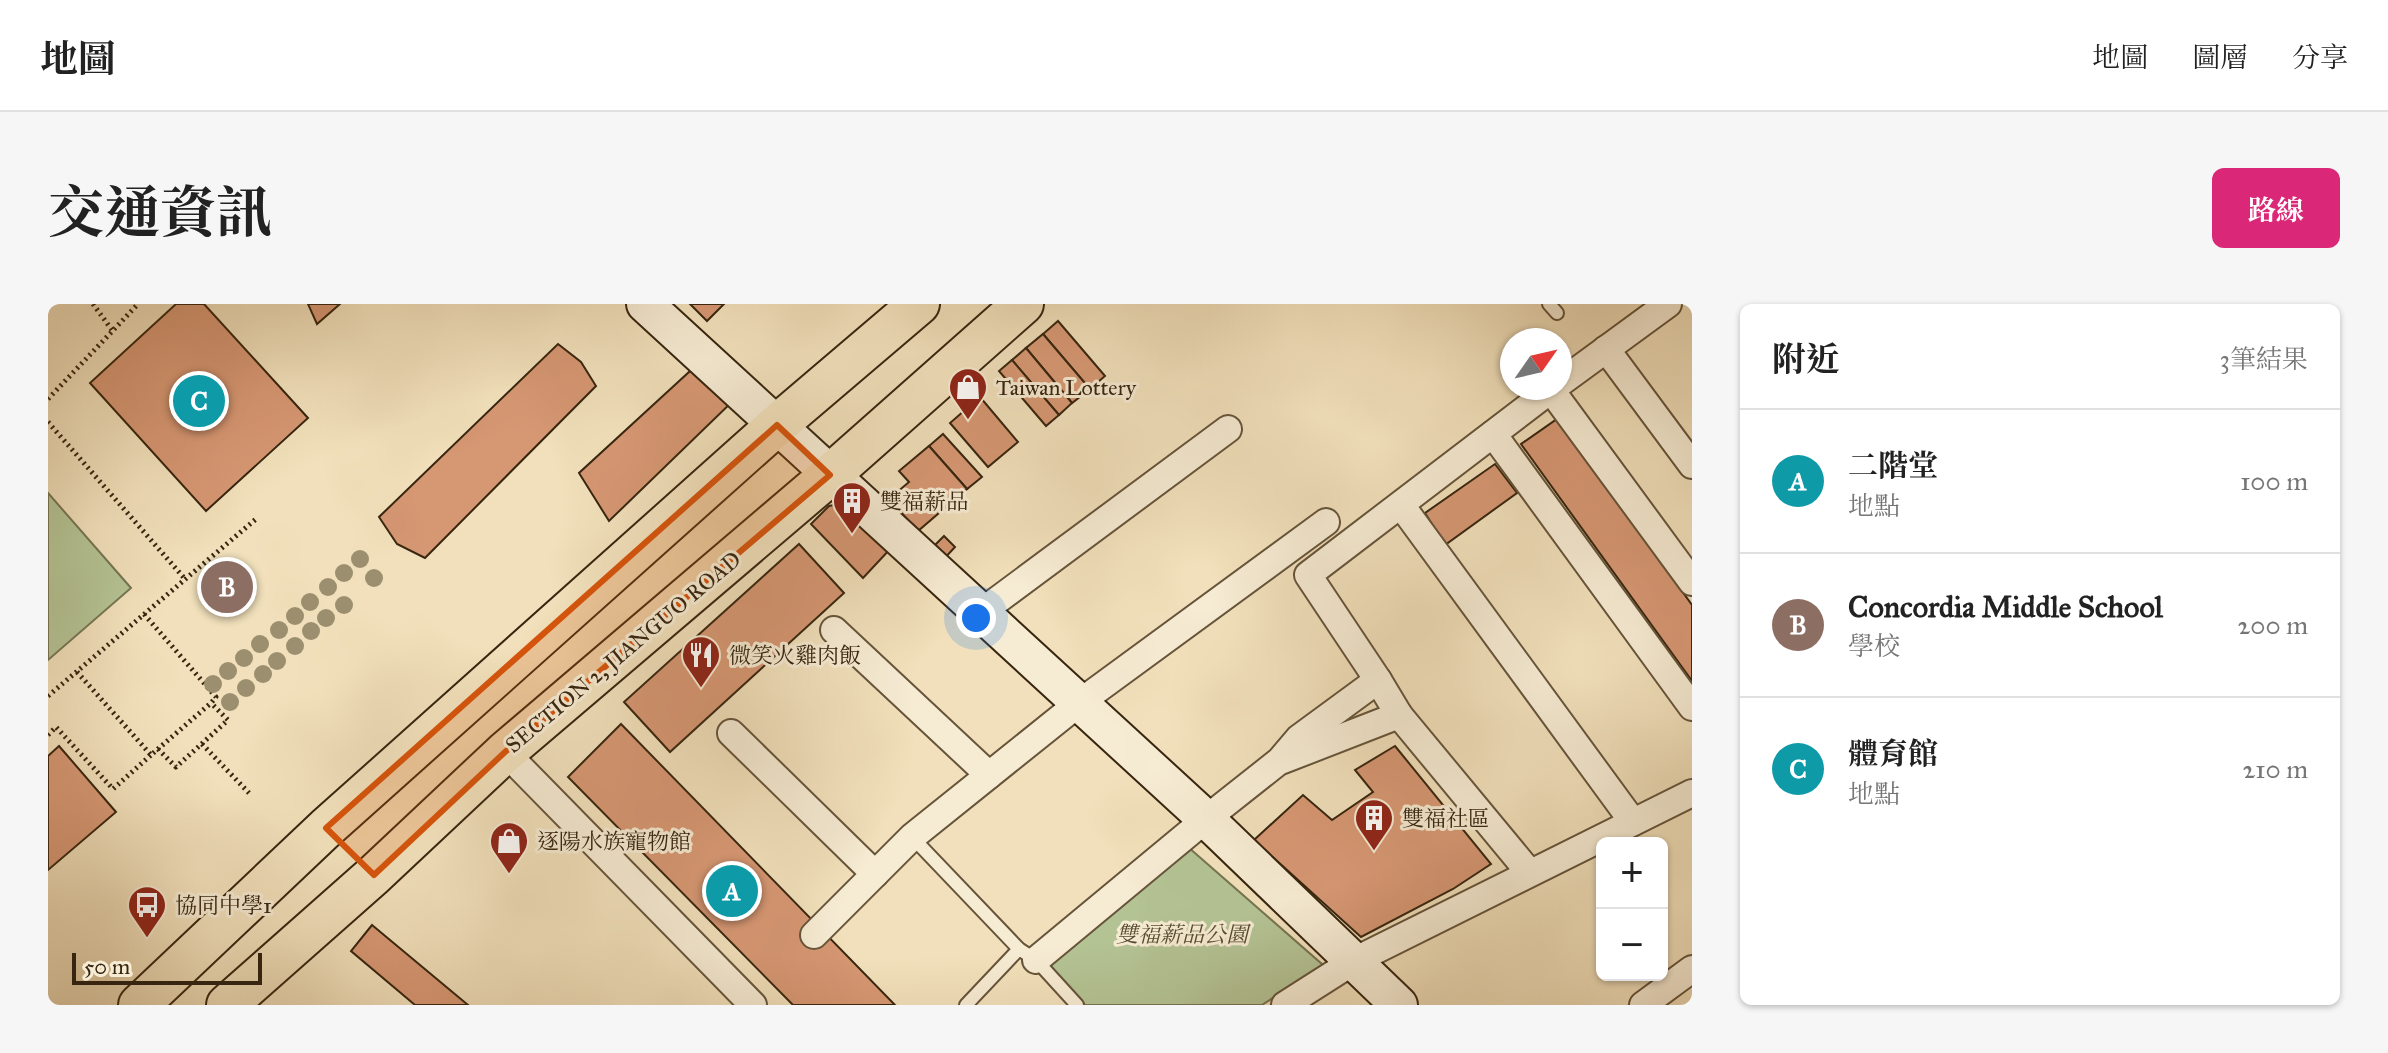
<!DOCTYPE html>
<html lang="zh-TW">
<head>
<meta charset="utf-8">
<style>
  :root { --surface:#fff; --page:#f6f6f6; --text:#222; --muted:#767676; --line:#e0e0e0; --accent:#db2777 }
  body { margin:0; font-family:"IM FELL Great Primer","Noto Serif TC",serif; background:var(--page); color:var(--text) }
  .controls { position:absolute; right:24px; bottom:24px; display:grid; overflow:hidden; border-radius:12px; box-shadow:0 2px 6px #0004 }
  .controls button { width:72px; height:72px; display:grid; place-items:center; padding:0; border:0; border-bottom:2px solid var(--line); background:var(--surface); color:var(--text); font:40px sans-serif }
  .compass { position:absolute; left:1452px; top:24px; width:72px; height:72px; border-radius:50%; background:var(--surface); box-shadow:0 2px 6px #0004; rotate:56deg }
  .scale { position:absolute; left:24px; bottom:20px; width:190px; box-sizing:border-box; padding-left:8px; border:4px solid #37250f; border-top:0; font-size:22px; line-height:28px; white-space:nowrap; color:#37250f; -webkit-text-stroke:6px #f6ebd3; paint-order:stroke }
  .you { position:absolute; left:928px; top:314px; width:28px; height:28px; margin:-20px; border:6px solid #fff; border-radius:50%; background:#1a73e8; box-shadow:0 0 0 12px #1a73e833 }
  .badge { display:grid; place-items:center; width:52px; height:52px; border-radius:50%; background:var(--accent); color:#fff; font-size:26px; font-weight:700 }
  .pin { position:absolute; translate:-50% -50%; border:4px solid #fff; box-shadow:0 2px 8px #0006 }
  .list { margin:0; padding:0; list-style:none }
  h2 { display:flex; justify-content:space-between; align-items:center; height:104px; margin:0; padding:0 32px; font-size:34px }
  h2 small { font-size:26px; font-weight:400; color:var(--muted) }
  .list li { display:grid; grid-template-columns:52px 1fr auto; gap:24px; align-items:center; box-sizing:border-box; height:144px; padding:0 32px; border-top:2px solid var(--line) }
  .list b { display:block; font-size:30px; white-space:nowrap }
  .list p { margin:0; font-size:26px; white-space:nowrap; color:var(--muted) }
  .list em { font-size:26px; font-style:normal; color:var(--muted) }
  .map { position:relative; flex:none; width:1644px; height:701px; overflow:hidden; border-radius:12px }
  header { display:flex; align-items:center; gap:48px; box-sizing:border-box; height:112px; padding:0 40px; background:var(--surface); border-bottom:2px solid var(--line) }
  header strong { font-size:38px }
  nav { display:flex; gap:44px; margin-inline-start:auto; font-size:28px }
  .intro { display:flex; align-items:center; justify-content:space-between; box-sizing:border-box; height:192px; padding:0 48px }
  h1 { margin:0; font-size:56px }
  .button { padding:20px 36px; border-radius:12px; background:var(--accent); color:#fff; font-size:28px; font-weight:700 }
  main { display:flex; gap:48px; padding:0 48px }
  aside { flex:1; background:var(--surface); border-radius:12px; box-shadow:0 2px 6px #0004 }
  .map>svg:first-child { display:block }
  .green { fill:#b4c394; stroke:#767452; stroke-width:2 }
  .building { fill:#d69773; stroke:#37250f; stroke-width:2 }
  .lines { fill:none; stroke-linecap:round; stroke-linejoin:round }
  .lane-casing { stroke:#66543a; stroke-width:16 }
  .street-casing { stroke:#66543a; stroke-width:30 }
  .secondary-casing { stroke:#37250f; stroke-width:40 }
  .primary-casing { stroke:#37250f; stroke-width:44 }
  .path { stroke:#37250f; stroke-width:5; stroke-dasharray:2 4; stroke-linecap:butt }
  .lane { stroke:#f6ebd3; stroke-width:12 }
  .street { stroke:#f6ebd3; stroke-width:26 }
  .secondary { stroke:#f6ebd3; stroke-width:36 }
  .primary { stroke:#f1e0bb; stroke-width:40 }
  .tree { fill:#9c8f6f }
  .marked { fill:#d6540c; fill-opacity:0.2; stroke:#d6540c; stroke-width:6; stroke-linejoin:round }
  .labels { text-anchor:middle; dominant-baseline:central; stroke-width:6; stroke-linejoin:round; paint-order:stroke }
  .poi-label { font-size:22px; fill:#37250f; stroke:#f6ebd3; text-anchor:start }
  .street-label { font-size:22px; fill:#37250f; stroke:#f6ebd3 }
  .park-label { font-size:22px; font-style:italic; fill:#564c30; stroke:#f6ebd3 }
</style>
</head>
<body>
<header>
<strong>地圖</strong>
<nav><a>地圖</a><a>圖層</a><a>分享</a></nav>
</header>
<div class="intro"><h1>交通資訊</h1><a class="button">路線</a></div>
<main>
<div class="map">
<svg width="1644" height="701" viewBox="0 0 1644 701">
  <rect width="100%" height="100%" fill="#f1e0bb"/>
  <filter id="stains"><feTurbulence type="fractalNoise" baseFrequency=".0025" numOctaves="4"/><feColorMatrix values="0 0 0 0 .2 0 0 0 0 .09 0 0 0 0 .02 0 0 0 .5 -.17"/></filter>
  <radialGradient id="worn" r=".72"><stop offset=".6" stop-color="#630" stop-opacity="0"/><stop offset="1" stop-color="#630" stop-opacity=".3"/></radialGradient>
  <g class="green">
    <polygon points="0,189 83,284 0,356"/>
    <polygon points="1140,543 1275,661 1214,701 1037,701 986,644"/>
  </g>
  <g class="building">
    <polygon points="128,0 156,0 260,114 158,207 42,79"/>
    <polygon points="260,0 292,0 269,20"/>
    <polygon points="642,0 676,0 659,17"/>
    <polygon points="1010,17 1057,72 1042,85 995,30"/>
    <polygon points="995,30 1042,85 1024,99 978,44"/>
    <polygon points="510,40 533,58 548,82 377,254 349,240 331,213"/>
    <polygon points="978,44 1024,99 1011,111 964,56"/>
    <polygon points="964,56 1011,111 998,122 951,67"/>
    <polygon points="653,57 688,94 561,217 531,169"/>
    <polygon points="932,93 970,138 940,163 902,119"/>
    <polygon points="1509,115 1644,301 1644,377 1473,140"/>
    <polygon points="895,130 934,173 919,185 881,142"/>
    <polygon points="881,142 919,185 870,227 841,195 861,178 851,167"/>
    <polygon points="1447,160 1469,189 1397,241 1377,209"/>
    <polygon points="796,199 844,243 815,274 763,220 781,202"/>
    <polygon points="896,232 907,243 895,256 884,244"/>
    <polygon points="751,240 796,289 622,448 576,398"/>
    <polygon points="573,420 847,701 745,701 520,473"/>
    <polygon points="11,442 68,508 0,566 0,452"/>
    <polygon points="1347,442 1443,560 1405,585 1313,633 1206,536 1255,491 1284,516 1325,488 1307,466"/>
    <polygon points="324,621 420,701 367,701 303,647"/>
  </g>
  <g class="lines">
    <g class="lane-casing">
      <g id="lane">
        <polyline points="1501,0 1509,9"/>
        <polyline points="864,533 971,645 988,656 1029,701"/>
        <polyline points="918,701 971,645"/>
      </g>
    </g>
    <g class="street-casing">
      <g id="street">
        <polyline points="1558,45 1644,161"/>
        <polyline points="1512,79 1620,0"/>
        <polyline points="1503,86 1644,278"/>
        <polyline points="1445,130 1644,403"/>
        <polyline points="1353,201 1585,518"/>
        <polyline points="932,309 1180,125"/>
        <polyline points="786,326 941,471"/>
        <polyline points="683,429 827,570"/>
        <polyline points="457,448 705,701"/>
        <polyline points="1234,454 1251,434 1330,376"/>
        <polyline points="1481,568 1351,411 1330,376 1260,271 1505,84"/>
        <polyline points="766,631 864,533 1031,399 1278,218"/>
        <polyline points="988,656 1158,515 1230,458 1351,411"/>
        <polyline points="1237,701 1306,657 1644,489"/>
        <polyline points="1595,701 1644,665"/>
      </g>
    </g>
    <g class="secondary-casing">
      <polyline id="secondary" points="597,0 1158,515 1351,701"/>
    </g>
    <g class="primary-casing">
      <g id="primary">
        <polyline points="91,701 278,524 729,121 871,0"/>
        <polyline points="179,701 326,571 457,448 782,171 975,0"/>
      </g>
    </g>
    <g class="path">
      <polyline points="45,0 64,26"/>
      <polyline points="0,95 90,0"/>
      <polyline points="0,118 137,275"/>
      <polyline points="29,368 103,451 163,399 168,393 96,310"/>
      <polyline points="0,392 208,215"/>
      <polyline points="0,431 8,423 65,485 103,451"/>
      <polyline points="154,440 201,489"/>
      <polyline points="110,445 128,463 180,416 163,399"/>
    </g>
    <use href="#lane" class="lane"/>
    <use href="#street" class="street"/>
    <use href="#secondary" class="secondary"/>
    <use href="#primary" class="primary"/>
  </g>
  <g class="tree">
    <circle cx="312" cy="255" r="9"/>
    <circle cx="296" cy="269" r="9"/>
    <circle cx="326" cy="274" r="9"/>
    <circle cx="280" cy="283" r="9"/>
    <circle cx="262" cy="298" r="9"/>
    <circle cx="296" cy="301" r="9"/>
    <circle cx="247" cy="312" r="9"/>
    <circle cx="278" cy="314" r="9"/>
    <circle cx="231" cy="326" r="9"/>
    <circle cx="263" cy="327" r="9"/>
    <circle cx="212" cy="340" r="9"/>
    <circle cx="247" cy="342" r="9"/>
    <circle cx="196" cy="354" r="9"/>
    <circle cx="229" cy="357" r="9"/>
    <circle cx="180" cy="367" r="9"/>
    <circle cx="215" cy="370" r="9"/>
    <circle cx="165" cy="380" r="9"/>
    <circle cx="198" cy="384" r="9"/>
    <circle cx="182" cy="398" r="9"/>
  </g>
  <path class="marked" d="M729,121l53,50 -325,277 -131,123 -48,-47z"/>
  <defs>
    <g id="shop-pin" transform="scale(2)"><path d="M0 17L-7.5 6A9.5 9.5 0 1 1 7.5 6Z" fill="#8f2418" stroke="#f6ebd3"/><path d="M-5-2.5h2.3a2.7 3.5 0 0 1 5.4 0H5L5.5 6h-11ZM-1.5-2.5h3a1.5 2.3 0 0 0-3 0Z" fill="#fff"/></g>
    <g id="building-pin" transform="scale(2)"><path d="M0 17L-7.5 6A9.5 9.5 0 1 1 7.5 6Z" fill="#8f2418" stroke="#f6ebd3"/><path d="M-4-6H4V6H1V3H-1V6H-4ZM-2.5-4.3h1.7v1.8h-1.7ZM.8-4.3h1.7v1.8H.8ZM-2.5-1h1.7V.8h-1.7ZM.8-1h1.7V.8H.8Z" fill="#fff"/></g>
    <g id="restaurant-pin" transform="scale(2)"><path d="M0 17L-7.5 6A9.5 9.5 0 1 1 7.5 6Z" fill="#8f2418" stroke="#f6ebd3"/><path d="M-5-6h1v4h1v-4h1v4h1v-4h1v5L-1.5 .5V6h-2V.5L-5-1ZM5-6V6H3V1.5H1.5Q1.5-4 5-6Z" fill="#fff"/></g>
    <g id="bus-pin" transform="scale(2)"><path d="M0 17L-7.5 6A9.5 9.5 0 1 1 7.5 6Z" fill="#8f2418" stroke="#f6ebd3"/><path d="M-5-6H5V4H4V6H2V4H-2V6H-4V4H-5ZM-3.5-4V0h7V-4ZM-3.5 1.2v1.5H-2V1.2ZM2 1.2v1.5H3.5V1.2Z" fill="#fff"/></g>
  </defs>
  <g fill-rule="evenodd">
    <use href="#shop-pin" x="920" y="83"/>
    <use href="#building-pin" x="804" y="197"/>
    <use href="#restaurant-pin" x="653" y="351"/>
    <use href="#building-pin" x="1326" y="514"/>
    <use href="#shop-pin" x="461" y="537"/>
    <use href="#bus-pin" x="99" y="601"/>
  </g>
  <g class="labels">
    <g class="poi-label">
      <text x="948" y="83">Taiwan Lottery</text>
      <text x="832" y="197">雙福薪品</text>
      <text x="681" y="351">微笑火雞肉飯</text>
      <text x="1354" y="514">雙福社區</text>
      <text x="489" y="537">逐陽水族寵物館</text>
      <text x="127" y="601">協同中學1</text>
    </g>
    <g class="street-label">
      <text transform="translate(575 348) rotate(-40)">SECTION 2, JIANGUO ROAD</text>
    </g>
    <g class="park-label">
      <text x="1134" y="630">雙福薪品公園</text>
    </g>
  </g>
  <rect width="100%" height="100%" filter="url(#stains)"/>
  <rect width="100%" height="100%" fill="url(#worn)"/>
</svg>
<div class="controls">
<button>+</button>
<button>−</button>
</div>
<svg class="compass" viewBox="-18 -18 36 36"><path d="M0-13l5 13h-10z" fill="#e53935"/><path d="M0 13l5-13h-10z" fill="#767676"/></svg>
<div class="scale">50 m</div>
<div class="you"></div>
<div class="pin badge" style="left:684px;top:587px;background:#0f9aa8">A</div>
<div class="pin badge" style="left:179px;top:283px;background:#8d6e63">B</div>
<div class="pin badge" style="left:151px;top:97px;background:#0f9aa8">C</div>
</div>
<aside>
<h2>附近<small>3筆結果</small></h2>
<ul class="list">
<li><span class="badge" style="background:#0f9aa8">A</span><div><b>二階堂</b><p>地點</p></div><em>100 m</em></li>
<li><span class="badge" style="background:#8d6e63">B</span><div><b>Concordia Middle School</b><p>學校</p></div><em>200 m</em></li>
<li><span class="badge" style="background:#0f9aa8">C</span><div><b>體育館</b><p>地點</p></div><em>210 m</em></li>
</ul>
</aside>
</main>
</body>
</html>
